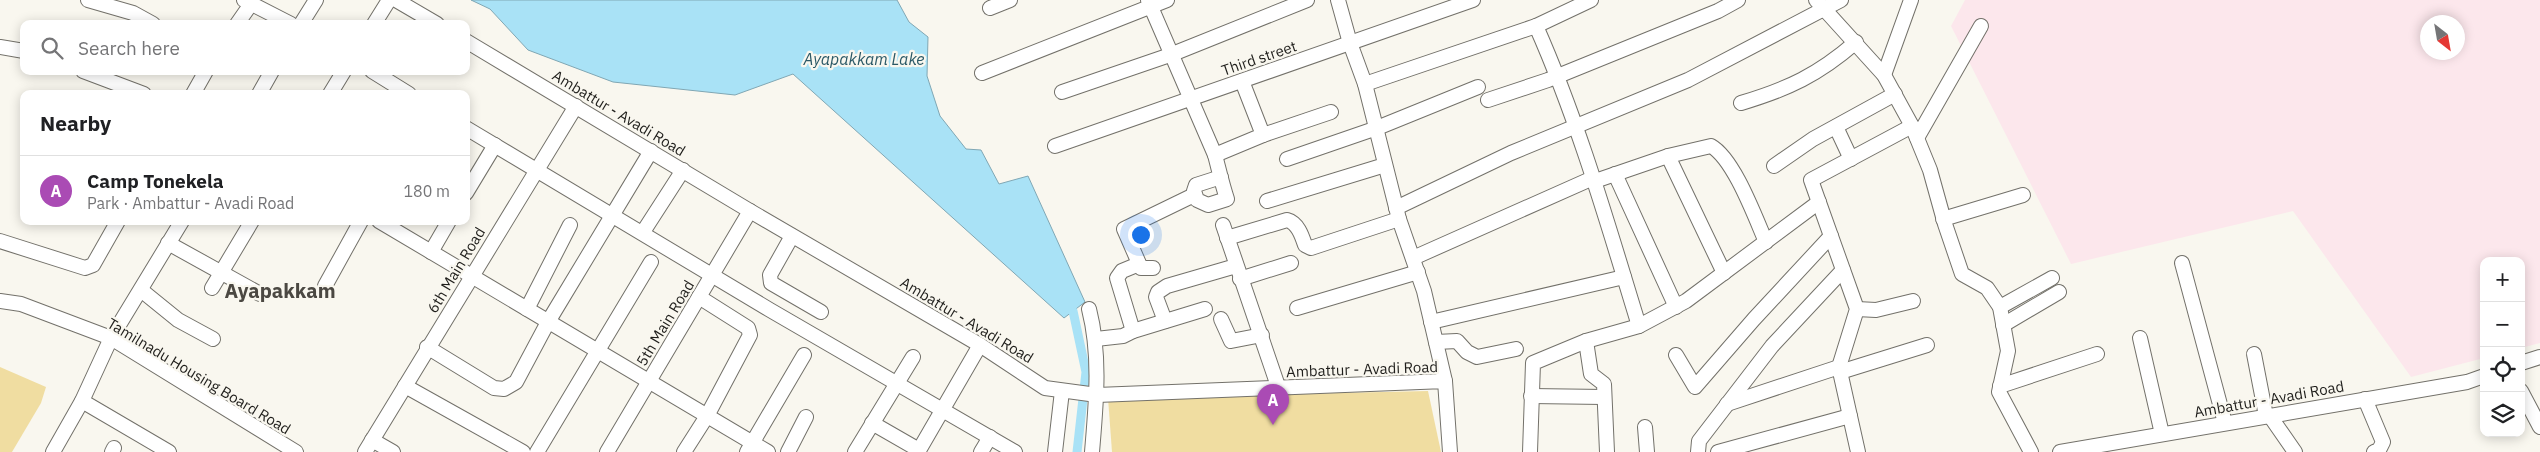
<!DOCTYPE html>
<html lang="en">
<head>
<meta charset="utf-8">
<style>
  :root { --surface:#fff; --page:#f2f2f2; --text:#202124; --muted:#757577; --line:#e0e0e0; --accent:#aa4bb4 }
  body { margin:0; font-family:"IBM Plex Sans",sans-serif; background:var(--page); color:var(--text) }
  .controls { position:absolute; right:15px; bottom:15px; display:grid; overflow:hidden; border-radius:10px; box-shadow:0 2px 12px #0003 }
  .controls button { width:45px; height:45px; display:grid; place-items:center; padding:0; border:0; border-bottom:1px solid var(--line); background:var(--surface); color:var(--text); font:25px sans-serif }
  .compass { position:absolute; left:2420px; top:15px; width:45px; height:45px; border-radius:50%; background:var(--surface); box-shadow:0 2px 12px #0003; rotate:149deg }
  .you { position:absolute; left:1140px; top:234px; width:18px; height:18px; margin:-12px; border:4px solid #fff; border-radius:50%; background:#1a73e8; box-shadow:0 0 0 8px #1a73e833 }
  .badge { display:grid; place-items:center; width:32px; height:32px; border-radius:50%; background:var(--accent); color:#fff; font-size:16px; font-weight:700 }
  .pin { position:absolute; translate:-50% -41px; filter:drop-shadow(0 1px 2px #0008) }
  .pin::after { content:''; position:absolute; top:26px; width:18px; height:15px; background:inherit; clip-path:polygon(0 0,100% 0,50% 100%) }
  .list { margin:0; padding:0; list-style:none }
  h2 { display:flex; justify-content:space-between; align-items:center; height:65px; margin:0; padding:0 20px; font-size:21px }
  h2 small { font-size:16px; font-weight:400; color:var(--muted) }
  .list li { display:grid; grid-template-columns:32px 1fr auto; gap:15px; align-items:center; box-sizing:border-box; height:70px; padding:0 20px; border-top:1px solid var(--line) }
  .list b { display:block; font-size:19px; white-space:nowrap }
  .list p { margin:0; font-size:16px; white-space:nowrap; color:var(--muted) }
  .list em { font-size:16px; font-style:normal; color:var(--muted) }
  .icon { flex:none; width:28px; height:28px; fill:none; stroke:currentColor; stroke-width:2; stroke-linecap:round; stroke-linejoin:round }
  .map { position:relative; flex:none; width:2540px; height:452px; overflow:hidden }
  .search { position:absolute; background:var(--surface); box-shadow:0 2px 12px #0003; left:20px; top:20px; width:450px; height:55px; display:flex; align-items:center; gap:12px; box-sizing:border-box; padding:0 18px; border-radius:10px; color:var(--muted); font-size:19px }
  .panel { position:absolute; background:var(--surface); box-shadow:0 2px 12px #0003; left:20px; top:90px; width:450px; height:135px; border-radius:10px }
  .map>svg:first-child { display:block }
  .education { fill:#fce7ec; fill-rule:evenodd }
  .green { fill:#f0dda1 }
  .water { fill:#a9e2f6; stroke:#80a7b4 }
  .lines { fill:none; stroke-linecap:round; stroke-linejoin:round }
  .canal { stroke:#a9e2f6; stroke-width:9 }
  .minor-casing { stroke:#73716a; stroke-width:16 }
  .minor { stroke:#fff; stroke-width:14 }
  .labels { text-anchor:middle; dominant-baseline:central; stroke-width:4.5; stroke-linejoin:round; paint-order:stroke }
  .street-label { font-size:15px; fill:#1f1e1b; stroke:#f9f7ef }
  .water-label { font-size:16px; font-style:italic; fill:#2a5866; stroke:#f9f7ef }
  .district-label { font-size:20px; font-weight:bold; fill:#4b4842; stroke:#f9f7ef }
</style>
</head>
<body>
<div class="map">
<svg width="2540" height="452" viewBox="0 0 2540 452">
  <rect width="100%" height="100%" fill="#f9f7ef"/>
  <path class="education" d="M1965,0h575v343l-19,5v-87h-37v97l-73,19 -118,-166 -222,53 -120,-238zM2428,22h30v30h-30z"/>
  <g class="green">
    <polygon points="0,367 46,387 41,403 12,452 0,452"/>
    <polygon points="1428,391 1441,452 1112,452 1108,398"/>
  </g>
  <polygon class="water" points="471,0 897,0 909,22 928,37 927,76 940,116 966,149 981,150 999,184 1028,176 1085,302 1064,318 793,74 735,95 613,82 528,50 490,9"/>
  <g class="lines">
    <polyline class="canal" points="1073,311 1086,372 1077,452"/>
    <g class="minor-casing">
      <g id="minor">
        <polyline points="88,0 133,13 153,24"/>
        <polyline points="244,0 291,24"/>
        <polyline points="396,0 437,24"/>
        <path d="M1148,0l67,155c4,15 7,29 12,44l-19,6 -11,-5 -3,-9 2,-6 25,-8"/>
        <polyline points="1338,0 1350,43 1365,84 1399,219 1424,291 1445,381"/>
        <path d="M1591,0l-55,26c43,97 72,199 103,300"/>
        <polyline points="1816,0 1884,75 1912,126 1930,170 1945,224 1962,274 1987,288 2000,307 2008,351 1999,392 2031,452"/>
        <polyline points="990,8 1010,0"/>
        <polyline points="237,24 251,4"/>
        <polyline points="301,24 316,0"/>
        <polyline points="374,24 389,0"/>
        <polyline points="466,41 750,211 980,345 1045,388 1097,395 1445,381 1450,452"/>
        <polyline points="0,47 24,51"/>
        <polyline points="83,71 144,94"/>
        <polyline points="372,71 409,94"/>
        <polyline points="982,73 1167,0"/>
        <polyline points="1884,75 1911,0"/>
        <polyline points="1365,84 1536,26"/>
        <polyline points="1062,92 1170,55 1307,0"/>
        <polyline points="193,94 206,71"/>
        <polyline points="259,94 272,71"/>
        <polyline points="330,94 344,71"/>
        <polyline points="1488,100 1548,80 1718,11 1738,0"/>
        <path d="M1741,103c47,-14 77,-28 115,-61"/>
        <polyline points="1836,127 1851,159"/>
        <polyline points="466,128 770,310 1015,452"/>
        <polyline points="1263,135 1331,112"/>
        <polyline points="1917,138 1981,26"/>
        <polyline points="1055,146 1473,0"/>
        <polyline points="1215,155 1263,135 1242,81"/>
        <polyline points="1668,156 1724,273"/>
        <polyline points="1287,159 1377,128 1478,87"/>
        <polyline points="1774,166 1813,139 1895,94"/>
        <polyline points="1615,174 1676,307"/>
        <path d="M1595,181l73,-25 43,-10c23,13 44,71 55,96"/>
        <polyline points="466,193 495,145"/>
        <polyline points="1267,201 1385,165"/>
        <polyline points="1396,208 1511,153 1688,80 1841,0"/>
        <polyline points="1943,219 2023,195"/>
        <polyline points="379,221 768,452"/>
        <polyline points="1223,225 1279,389"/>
        <polyline points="643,232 683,170"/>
        <polyline points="792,236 770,275 771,283 821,312"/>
        <path d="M1227,238l60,-18c11,3 15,16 18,25l6,3 88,-29"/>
        <polyline points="0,241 85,268 93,265 118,221"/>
        <polyline points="168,243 260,294"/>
        <polyline points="431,252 449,221"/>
        <polyline points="1413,258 1593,178"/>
        <polyline points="2182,263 2225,423"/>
        <polyline points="1153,268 1141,268 1124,229 1194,195"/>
        <polyline points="1240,279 1291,263"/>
        <polyline points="325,286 361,221"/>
        <polyline points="212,288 252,221"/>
        <polyline points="141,290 178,320 213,339"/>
        <polyline points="0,301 21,304 111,338 296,452"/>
        <polyline points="2000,307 2052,278"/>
        <polyline points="1297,308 1418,272"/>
        <polyline points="527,309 570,225"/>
        <path d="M1089,309c12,47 7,95 3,143"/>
        <polyline points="1857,309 1876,310 1913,301"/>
        <polyline points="1221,319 1231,341 1262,335"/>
        <polyline points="1165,321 1156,297 1158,292 1167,286 1236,266"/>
        <polyline points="1431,322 1624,277"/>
        <polyline points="2003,325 2059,292"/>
        <polyline points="1133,331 1117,278 1122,271 1139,264"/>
        <polyline points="2140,338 2162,434"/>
        <polyline points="1096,339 1123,336 1133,331 1205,309"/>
        <polyline points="1586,341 1591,374 1604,384 1607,452"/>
        <polyline points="1436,342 1457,341 1467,352 1477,357 1516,349"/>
        <polyline points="427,347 494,388 504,389 516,382 548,322 651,151"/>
        <polyline points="2254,354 2266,416"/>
        <polyline points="1676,355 1695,387 1754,319 1831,236"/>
        <polyline points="2521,363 2540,357"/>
        <polyline points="1839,367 1857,309 1811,180 1912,126"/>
        <polyline points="1840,372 1927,345"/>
        <polyline points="405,386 523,452"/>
        <polyline points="2000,386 2097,354"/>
        <polyline points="2521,391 2540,427"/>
        <polyline points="1531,396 1604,397"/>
        <polyline points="2365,399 2383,442 2379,450 2374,452"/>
        <polyline points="82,401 169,452"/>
        <polyline points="1727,404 1839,367 1858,452"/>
        <polyline points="2270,416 2295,452"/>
        <polyline points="872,423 919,450"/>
        <polyline points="1645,427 1647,452"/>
        <polyline points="372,440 393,452"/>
        <polyline points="53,452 82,401 111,338 182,221"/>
        <polyline points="112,452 114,448"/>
        <polyline points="365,452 576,106"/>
        <polyline points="537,452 651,262"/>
        <polyline points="607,452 750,211"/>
        <polyline points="684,452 707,416 750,335 748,328 699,297"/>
        <polyline points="747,452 804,355"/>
        <polyline points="788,452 806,417"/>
        <polyline points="855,452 913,357"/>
        <polyline points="918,452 980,345"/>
        <polyline points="981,452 990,437"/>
        <polyline points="1055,452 1062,391"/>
        <polyline points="1530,452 1533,363 1586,341 1639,326 1686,301 1819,202"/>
        <polyline points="1698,452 1699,441 1772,346 1843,270"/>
        <polyline points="1718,452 1850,416"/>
        <polyline points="2060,452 2467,382 2484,376"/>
      </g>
    </g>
    <use href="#minor" class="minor"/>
  </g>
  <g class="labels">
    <g class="street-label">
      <text transform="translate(1259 58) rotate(-19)">Third street</text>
      <text transform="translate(619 113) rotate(31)">Ambattur - Avadi Road</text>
      <text transform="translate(456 270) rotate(-59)">6th Main Road</text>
      <text transform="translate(967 320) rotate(31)">Ambattur - Avadi Road</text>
      <text transform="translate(665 323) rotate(-59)">5th Main Road</text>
      <text transform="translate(1362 369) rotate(-2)">Ambattur - Avadi Road</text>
      <text transform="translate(199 376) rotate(31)">Tamilnadu Housing Board Road</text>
      <text transform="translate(2269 399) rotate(-10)">Ambattur - Avadi Road</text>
    </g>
    <g class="water-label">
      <text x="864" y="59">Ayapakkam Lake</text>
    </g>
    <g class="district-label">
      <text x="280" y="290">Ayapakkam</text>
    </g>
  </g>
</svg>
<div class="controls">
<button>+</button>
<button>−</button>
<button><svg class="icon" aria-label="locate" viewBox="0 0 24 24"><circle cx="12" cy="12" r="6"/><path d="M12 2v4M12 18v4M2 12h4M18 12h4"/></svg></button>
<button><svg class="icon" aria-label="layers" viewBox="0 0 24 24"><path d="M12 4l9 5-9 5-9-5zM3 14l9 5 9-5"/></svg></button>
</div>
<svg class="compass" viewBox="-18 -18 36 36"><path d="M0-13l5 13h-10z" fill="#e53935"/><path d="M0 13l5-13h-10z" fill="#757577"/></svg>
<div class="you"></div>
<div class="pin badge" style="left:1273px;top:425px">A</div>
<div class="search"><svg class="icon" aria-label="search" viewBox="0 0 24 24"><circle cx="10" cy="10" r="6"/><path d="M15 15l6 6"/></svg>Search here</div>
<section class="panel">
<h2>Nearby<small></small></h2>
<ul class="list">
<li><span class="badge">A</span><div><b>Camp Tonekela</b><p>Park · Ambattur - Avadi Road</p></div><em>180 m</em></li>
</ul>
</section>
</div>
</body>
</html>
